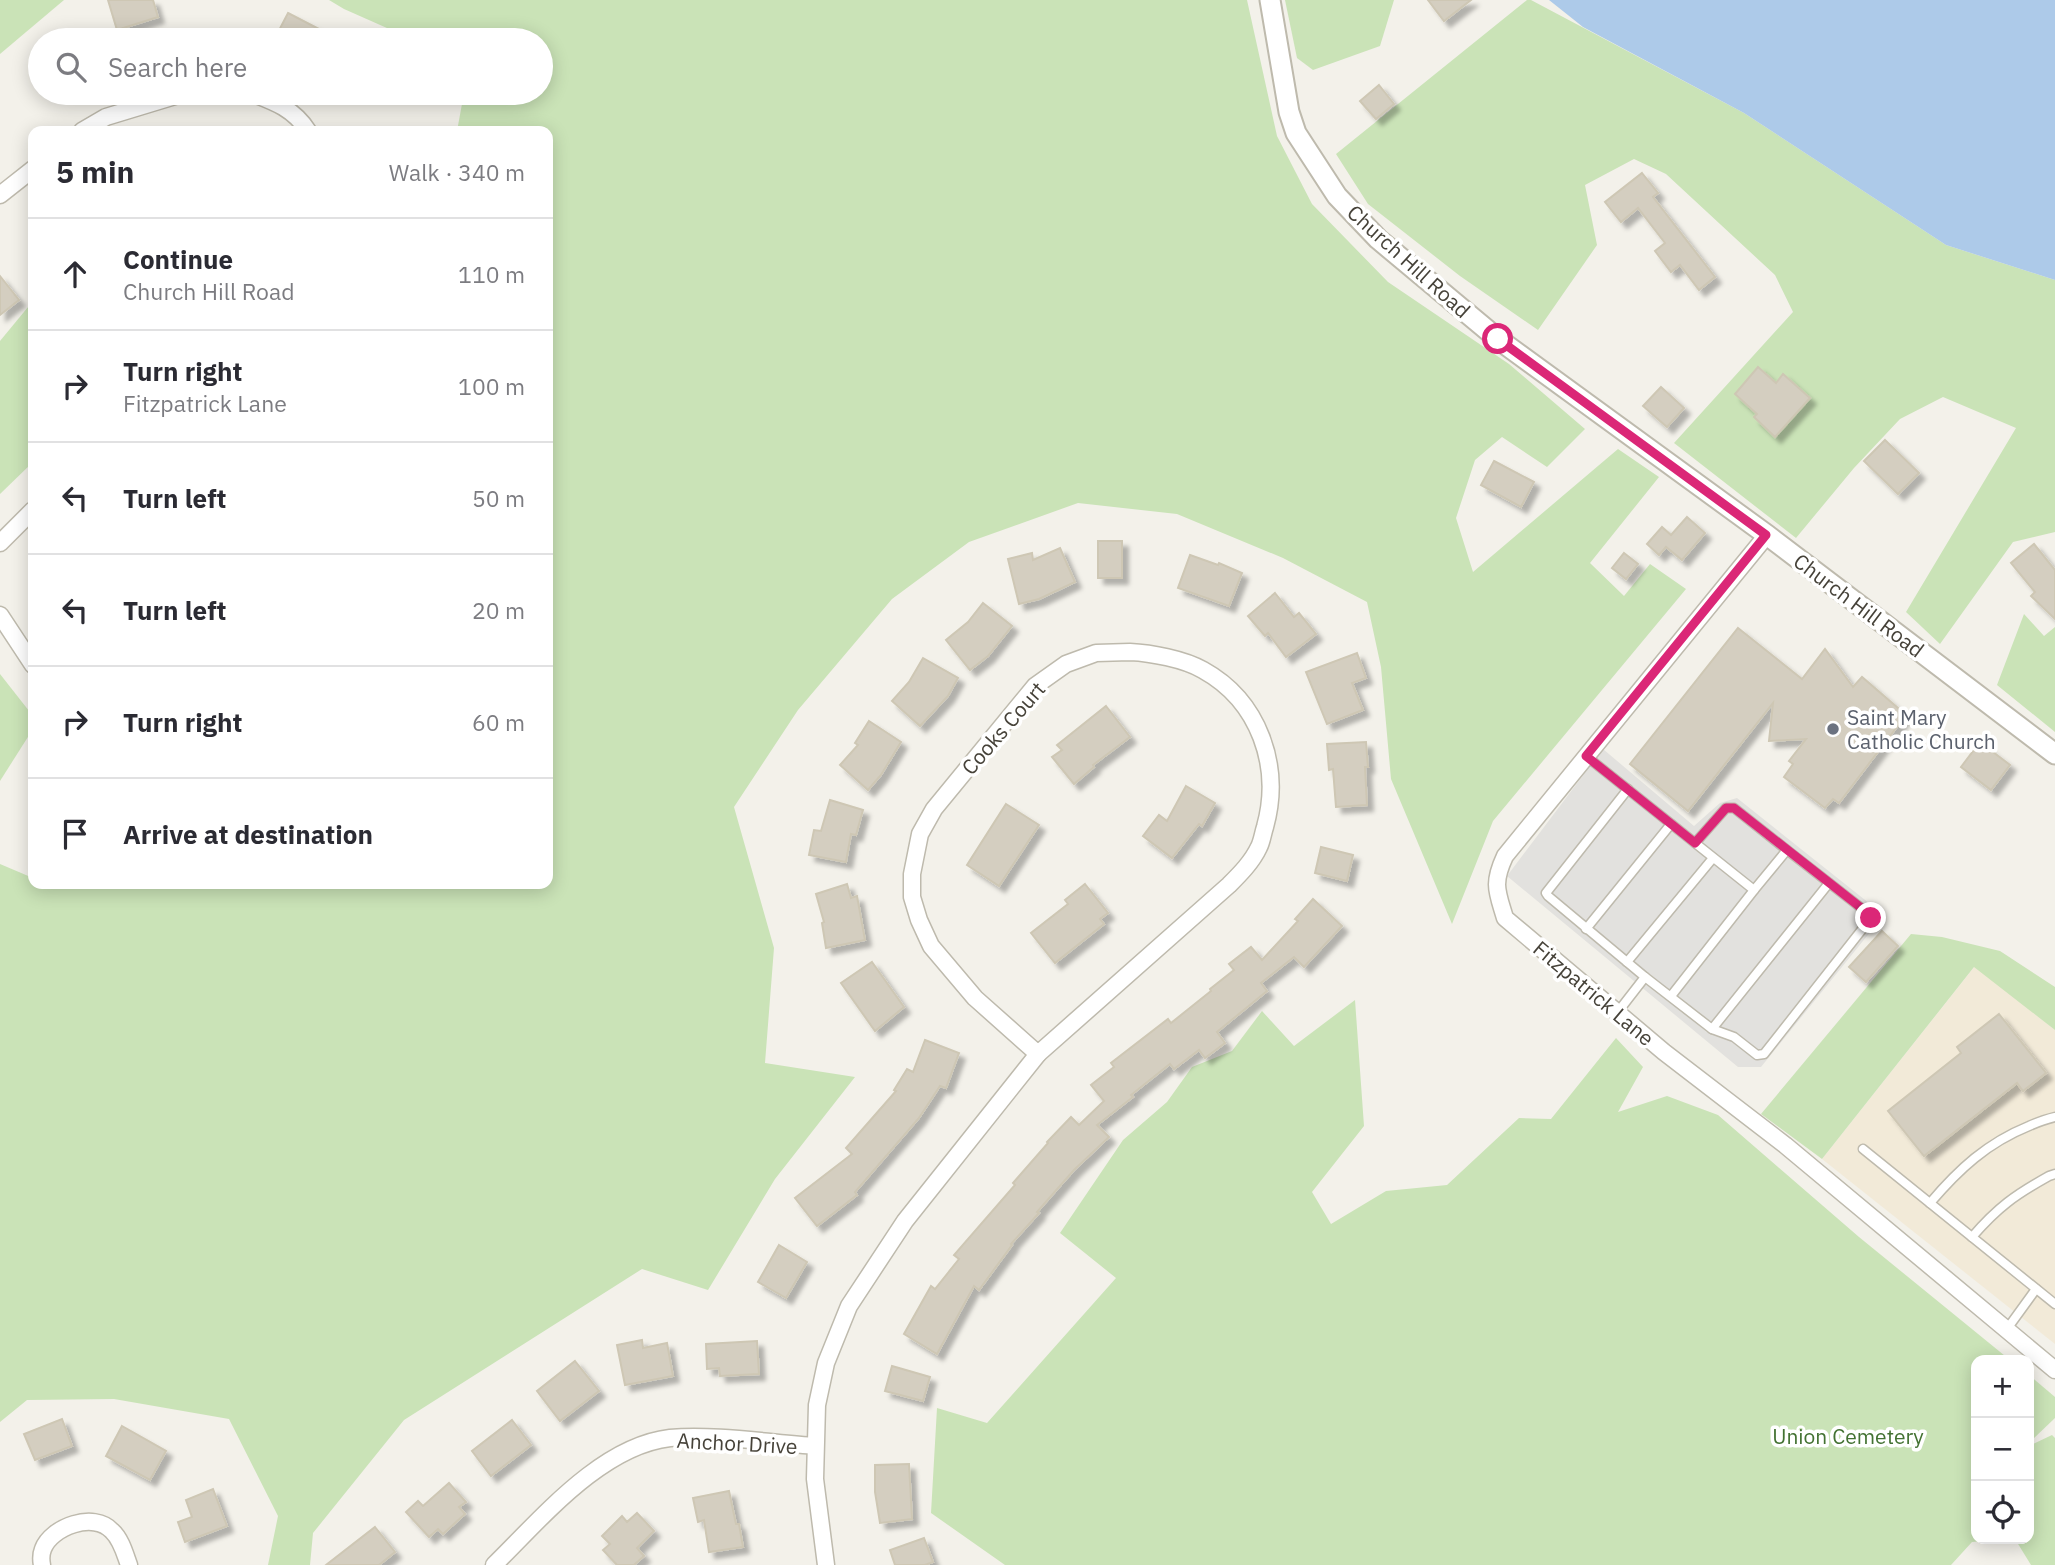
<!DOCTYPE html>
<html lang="en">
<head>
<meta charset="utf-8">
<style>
  :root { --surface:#fff; --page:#f2f2f3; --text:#2b2b33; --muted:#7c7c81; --line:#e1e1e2 }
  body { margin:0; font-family:"IBM Plex Sans",sans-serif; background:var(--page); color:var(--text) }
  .controls { position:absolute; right:21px; bottom:21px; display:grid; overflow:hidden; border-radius:14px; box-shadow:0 4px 18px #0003 }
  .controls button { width:63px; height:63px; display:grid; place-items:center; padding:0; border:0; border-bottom:2px solid var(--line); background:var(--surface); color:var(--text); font:35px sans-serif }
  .stop { position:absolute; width:21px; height:21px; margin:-16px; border:5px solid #db2777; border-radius:50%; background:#fff }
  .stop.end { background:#db2777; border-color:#fff; box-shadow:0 2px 7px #0008 }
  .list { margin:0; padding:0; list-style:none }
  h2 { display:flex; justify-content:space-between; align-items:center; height:91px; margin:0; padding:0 28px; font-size:30px }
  h2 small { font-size:23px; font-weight:400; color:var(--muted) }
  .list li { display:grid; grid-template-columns:46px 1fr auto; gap:21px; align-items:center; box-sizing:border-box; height:112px; padding:0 28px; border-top:2px solid var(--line) }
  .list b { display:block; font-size:26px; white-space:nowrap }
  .list p { margin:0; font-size:23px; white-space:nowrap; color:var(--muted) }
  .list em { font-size:23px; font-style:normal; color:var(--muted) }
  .icon { flex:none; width:38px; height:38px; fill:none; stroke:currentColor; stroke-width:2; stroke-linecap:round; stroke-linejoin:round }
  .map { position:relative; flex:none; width:2055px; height:1565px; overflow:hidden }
  .search { position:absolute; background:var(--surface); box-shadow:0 4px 18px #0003; left:28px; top:28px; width:525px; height:77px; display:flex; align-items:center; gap:18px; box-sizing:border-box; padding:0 24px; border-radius:38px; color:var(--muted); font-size:26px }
  .panel { position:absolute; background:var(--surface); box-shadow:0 4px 18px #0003; left:28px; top:126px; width:525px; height:763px; border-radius:14px }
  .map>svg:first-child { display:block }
  .commercial { fill:#f2ead8 }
  .green { fill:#cae3b7 }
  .parking { fill:#e2e1de }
  .water { fill:#adcae9 }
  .building { fill:#d4cec0; stroke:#cec7b4; stroke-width:2; filter:url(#shadow) }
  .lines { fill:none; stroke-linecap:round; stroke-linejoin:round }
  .service-casing { stroke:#bebaad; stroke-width:11 }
  .minor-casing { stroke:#bebaad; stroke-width:19 }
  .tertiary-casing { stroke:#bebaad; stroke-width:23 }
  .service { stroke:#fff; stroke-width:8 }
  .minor { stroke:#fff; stroke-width:16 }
  .tertiary { stroke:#fff; stroke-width:19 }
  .route { stroke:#db2777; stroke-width:9 }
  .worship-dot { fill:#6b7280; stroke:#fff; stroke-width:2.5 }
  .labels { text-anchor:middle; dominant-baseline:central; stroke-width:7; stroke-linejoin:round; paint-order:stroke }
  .street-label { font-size:21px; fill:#464239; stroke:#fff }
  .worship-label { font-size:21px; fill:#5b616d; stroke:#fff; text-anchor:start }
  .park-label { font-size:21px; fill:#437232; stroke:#fff }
</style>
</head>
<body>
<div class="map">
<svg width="2055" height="1565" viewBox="0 0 2055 1565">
  <defs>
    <filter id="shadow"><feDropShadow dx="6" dy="6" stdDeviation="2" flood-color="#0004"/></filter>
  </defs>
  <rect width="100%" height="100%" fill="#f3f1ea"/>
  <polygon class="commercial" points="1975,966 2055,1030 2055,1344 1822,1159"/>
  <g class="green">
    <polygon points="0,0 64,0 0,54"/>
    <polygon points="329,0 1247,0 1277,136 1312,204 1388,282 1509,364 1585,429 1547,467 1502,437 1475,460 1456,518 1473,572 1618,449 1659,477 1590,563 1624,596 1650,564 1686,589 1493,821 1452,924 1391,779 1381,667 1367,602 1283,558 1177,514 1078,503 969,542 892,599 798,710 734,807 774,948 765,1063 855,1077 775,1179 708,1290 642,1269 404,1420 313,1533 310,1565 268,1565 278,1516 229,1419 114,1399 27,1400 0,1422 0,864 33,878 33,884 548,884 548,131 457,131 464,93 541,93 541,40 414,40 344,9"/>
    <polygon points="1285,0 1394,0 1380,46 1313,70 1297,58"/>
    <polygon points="1527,0 1531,0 1744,113 1946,245 2055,280 2055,532 2013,542 1940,644 1906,612 2016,428 1943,397 1900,419 1854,468 1796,538 1674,443 1793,312 1775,275 1666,174 1634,159 1585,185 1597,245 1538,330 1460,276 1368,204 1336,154"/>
    <polygon points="33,301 33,462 0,494 0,341"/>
    <polygon points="2024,614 2044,636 2055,627 2055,732 1997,685"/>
    <polygon points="0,674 33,716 33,729 0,781"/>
    <polygon points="1911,934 1942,937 2000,951 2055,987 2055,1030 1974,967 1822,1159 1761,1114"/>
    <polygon points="1355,1000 1364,1126 1312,1192 1331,1224 1386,1191 1447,1185 1519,1118 1551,1119 1616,1038 1643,1067 1618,1112 1667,1096 1718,1115 1859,1237 2010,1360 1976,1360 1976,1539 2007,1539 1972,1542 1951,1565 1005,1565 931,1513 937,1408 987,1423 1116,1278 1060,1233 1123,1140 1167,1102 1192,1067 1232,1051 1262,1011 1294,1046"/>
    <polygon points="2029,1375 2055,1397 2055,1418 2029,1443"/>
    <polygon points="2052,1435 2055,1438 2055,1565 2031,1565 2015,1539 2029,1539 2029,1446"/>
  </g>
  <polygon class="parking" points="1603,749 1694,826 1720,803 1737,798 1884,915 1761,1067 1738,1067 1507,876"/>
  <polygon class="water" points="1549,0 2055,0 2055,280 1946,245 1744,113 1583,27"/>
  <g class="building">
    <polygon points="108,0 153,0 158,17 117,30"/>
    <polygon points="1428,0 1471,0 1444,21"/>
    <polygon points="288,13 340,40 274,40"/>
    <polygon points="1379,85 1394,104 1376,119 1360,101"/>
    <polygon points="1642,173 1658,193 1653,197 1715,277 1699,290 1680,265 1671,272 1655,251 1665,243 1638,208 1621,222 1605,202"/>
    <polygon points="0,276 19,300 0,315"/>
    <polygon points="1758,367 1776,383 1783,374 1810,398 1775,437 1754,417 1757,414 1735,394"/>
    <polygon points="1661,387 1684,408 1667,427 1643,406"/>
    <polygon points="1885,440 1919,473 1898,494 1864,461"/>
    <polygon points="1494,461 1534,482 1521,507 1481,485"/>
    <polygon points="1687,517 1705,533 1682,560 1666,547 1659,555 1647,544 1662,527 1671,535"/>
    <rect x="1098" y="541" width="24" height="37"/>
    <polygon points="2034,544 2055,570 2055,619 2031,596 2035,592 2011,563"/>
    <polygon points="1060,548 1075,582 1039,599 1019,604 1008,559 1032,553 1033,560"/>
    <polygon points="1624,553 1638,564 1626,579 1612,568"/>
    <polygon points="1190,555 1218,565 1219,563 1242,573 1229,606 1178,588"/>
    <polygon points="1275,593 1294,617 1299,613 1316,634 1286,657 1268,633 1265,636 1248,616"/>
    <polygon points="983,603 1012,626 988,656 970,670 946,640 968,622"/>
    <polygon points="1738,628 1802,679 1825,649 1853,687 1862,677 1906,715 1839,803 1833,799 1825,808 1784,777 1793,764 1789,761 1806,739 1769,741 1773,703 1688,811 1630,764"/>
    <polygon points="1357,653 1366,678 1352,683 1363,710 1327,724 1306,672"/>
    <polygon points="923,658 958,678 948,696 920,726 892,701 909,682"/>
    <polygon points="1106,706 1130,737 1093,765 1094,767 1074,784 1052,757 1062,750 1057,745"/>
    <polygon points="869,721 901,742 881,775 868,790 840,765 858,745 855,743"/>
    <polygon points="1366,742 1368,767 1365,767 1367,805 1336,807 1333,769 1329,770 1327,744"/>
    <polygon points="1980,742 2010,765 1991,790 1961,767"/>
    <polygon points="1186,786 1215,803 1202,826 1199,824 1172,858 1143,836 1159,815 1167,821"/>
    <polygon points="830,800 863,810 856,835 851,834 846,862 809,855 814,830 821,831"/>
    <polygon points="1006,804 1039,825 999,886 967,865"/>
    <polygon points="1321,847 1353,855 1347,881 1315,873"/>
    <polygon points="847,884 851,898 857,896 865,940 826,948 822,923 824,922 816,894"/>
    <polygon points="1085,884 1108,913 1100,919 1104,924 1055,963 1031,933 1068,904 1065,900"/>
    <polygon points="1313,899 1342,926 1304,967 1294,957 1261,983 1267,991 1217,1032 1225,1043 1205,1058 1199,1050 1174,1069 1170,1064 1131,1095 1133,1097 1097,1125 1109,1137 1074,1170 1037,1212 1039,1213 1011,1244 1012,1245 979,1290 974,1286 937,1354 904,1334 931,1286 935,1289 959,1259 954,1255 1015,1185 1013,1183 1048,1143 1047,1142 1071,1117 1079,1125 1104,1101 1091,1085 1114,1067 1111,1063 1168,1019 1171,1023 1211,991 1210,989 1234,970 1229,964 1251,947 1262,960 1298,921 1295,919"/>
    <polygon points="1882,931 1898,946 1866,982 1849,967"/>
    <polygon points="872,962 904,1007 875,1031 841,983"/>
    <polygon points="1999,1014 2046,1073 2023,1091 2017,1083 1924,1156 1888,1111 1961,1053 1957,1047"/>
    <polygon points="925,1040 959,1053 946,1088 940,1086 919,1118 855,1192 857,1195 817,1226 795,1198 852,1154 846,1148 896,1091 894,1090 907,1069 913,1072"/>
    <polygon points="779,1245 807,1262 786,1298 758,1282"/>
    <polygon points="642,1340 643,1348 667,1343 673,1376 625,1385 617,1345"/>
    <polygon points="757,1341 759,1374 720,1376 719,1368 707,1369 706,1344"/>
    <polygon points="575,1361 599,1391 560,1421 537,1391"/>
    <polygon points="892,1366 930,1377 923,1401 885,1391"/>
    <polygon points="62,1419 72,1446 35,1460 24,1434"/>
    <polygon points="512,1420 531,1445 491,1476 472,1451"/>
    <polygon points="122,1426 166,1451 150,1480 106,1456"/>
    <polygon points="909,1464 912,1519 880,1523 875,1492 875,1465"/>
    <polygon points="449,1483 466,1502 459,1507 465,1514 443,1534 438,1529 429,1537 406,1512 418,1501 423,1506"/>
    <polygon points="213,1489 227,1526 185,1542 178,1522 192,1517 186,1500"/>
    <polygon points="729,1491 736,1524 739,1524 743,1547 709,1552 704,1520 698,1522 693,1498"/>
    <polygon points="637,1513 654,1531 637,1548 644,1556 634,1565 617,1565 603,1550 610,1544 602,1536 622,1516 627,1522"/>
    <polygon points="375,1527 395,1552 379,1565 326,1565"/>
    <polygon points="924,1538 933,1562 925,1565 895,1565 890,1550"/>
  </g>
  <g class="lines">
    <g class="service-casing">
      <g id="service">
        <polyline points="1586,756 1754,890 1671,996"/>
        <polyline points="1695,843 1726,808 1734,808 1787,850 1754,890"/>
        <polyline points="1586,929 1671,824"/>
        <polyline points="1627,962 1713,858"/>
        <polyline points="1645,977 1712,1029 1734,1037 1757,1055 1764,1054 1871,918 1869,914 1787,850"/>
        <polyline points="1617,1013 1645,977 1548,896 1546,893 1628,789"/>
        <polyline points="1712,1029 1829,883"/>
        <polyline points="1863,1149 2055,1304"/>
        <path d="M1930,1203c29,-34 57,-60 99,-77 9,-4 17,-7 26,-9"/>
        <path d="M1972,1237c26,-30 43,-42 77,-61l6,-2"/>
        <polyline points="2007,1329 2036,1289"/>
      </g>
    </g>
    <g class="minor-casing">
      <g id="minor">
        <path d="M251,93c24,9 43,16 57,38"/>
        <polyline points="82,131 106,117 185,93"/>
        <polyline points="0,195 33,169"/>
        <path d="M1767,535l-262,321c-13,28 -8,35 0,62l159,134 121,93 270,225"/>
        <polyline points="0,543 33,510"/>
        <polyline points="0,615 33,665"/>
        <path d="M1130,652c21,1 54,7 73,18 56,31 79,96 62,157 -2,6 -3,14 -6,20 -7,15 -19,27 -30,38l-191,169 -63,-56 -44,-52 -12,-26 -7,-23v-23l8,-40 14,-25 101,-123 31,-22 30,-11z"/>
        <path d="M42,1565c-1,-5 -1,-11 1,-16 8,-22 51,-38 69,-18 9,8 13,23 17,34"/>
        <path d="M494,1565c47,-46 107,-119 176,-127 43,-4 101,5 145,8"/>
        <polyline points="826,1565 815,1479 817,1405 826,1363 849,1306 905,1221 1038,1054"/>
      </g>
    </g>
    <g class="tertiary-casing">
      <polyline id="tertiary" points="1270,0 1289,112 1296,133 1337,196 1378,239 1498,339 1767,535 2055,754"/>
    </g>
    <use href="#service" class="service"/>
    <use href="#minor" class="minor"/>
    <use href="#tertiary" class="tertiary"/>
  </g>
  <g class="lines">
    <polyline class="route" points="1498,339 1766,535 1586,756 1695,843 1726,808 1734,808 1869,914 1871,918"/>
  </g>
  <circle class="worship-dot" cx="1833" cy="729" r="7"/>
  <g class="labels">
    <g class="street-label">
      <text transform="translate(1409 261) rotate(42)">Church Hill Road</text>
      <text transform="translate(1859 605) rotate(37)">Church Hill Road</text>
      <text transform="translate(1003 728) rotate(-49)">Cooks Court</text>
      <text transform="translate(1594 993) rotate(40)">Fitzpatrick Lane</text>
      <text transform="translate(737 1443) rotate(3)">Anchor Drive</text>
    </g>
    <g class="worship-label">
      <text x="1847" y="717">Saint Mary<tspan x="1847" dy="24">Catholic Church</tspan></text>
    </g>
    <g class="park-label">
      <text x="1848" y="1436">Union Cemetery</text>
    </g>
  </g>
</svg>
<div class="controls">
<button>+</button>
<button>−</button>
<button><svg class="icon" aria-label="locate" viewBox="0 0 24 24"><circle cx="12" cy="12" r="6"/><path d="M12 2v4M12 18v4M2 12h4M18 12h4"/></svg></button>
</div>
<div class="stop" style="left:1498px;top:339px"></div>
<div class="stop end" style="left:1871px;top:918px"></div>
<div class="search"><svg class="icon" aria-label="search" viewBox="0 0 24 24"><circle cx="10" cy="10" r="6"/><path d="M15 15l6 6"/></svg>Search here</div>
<section class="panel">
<h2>5 min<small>Walk · 340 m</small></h2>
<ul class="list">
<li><svg class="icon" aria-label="ahead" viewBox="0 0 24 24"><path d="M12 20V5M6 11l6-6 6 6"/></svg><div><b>Continue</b><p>Church Hill Road</p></div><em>110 m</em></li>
<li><svg class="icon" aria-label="right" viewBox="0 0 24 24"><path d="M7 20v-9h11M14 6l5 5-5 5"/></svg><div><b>Turn right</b><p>Fitzpatrick Lane</p></div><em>100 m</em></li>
<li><svg class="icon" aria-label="left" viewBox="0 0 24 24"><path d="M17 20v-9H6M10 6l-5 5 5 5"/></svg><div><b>Turn left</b></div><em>50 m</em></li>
<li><svg class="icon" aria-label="left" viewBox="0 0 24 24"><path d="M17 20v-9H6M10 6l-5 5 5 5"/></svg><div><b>Turn left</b></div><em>20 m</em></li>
<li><svg class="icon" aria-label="right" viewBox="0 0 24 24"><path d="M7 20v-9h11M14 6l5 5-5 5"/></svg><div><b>Turn right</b></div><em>60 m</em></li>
<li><svg class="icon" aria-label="arrive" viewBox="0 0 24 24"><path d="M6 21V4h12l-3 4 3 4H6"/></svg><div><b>Arrive at destination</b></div></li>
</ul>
</section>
</div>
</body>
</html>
